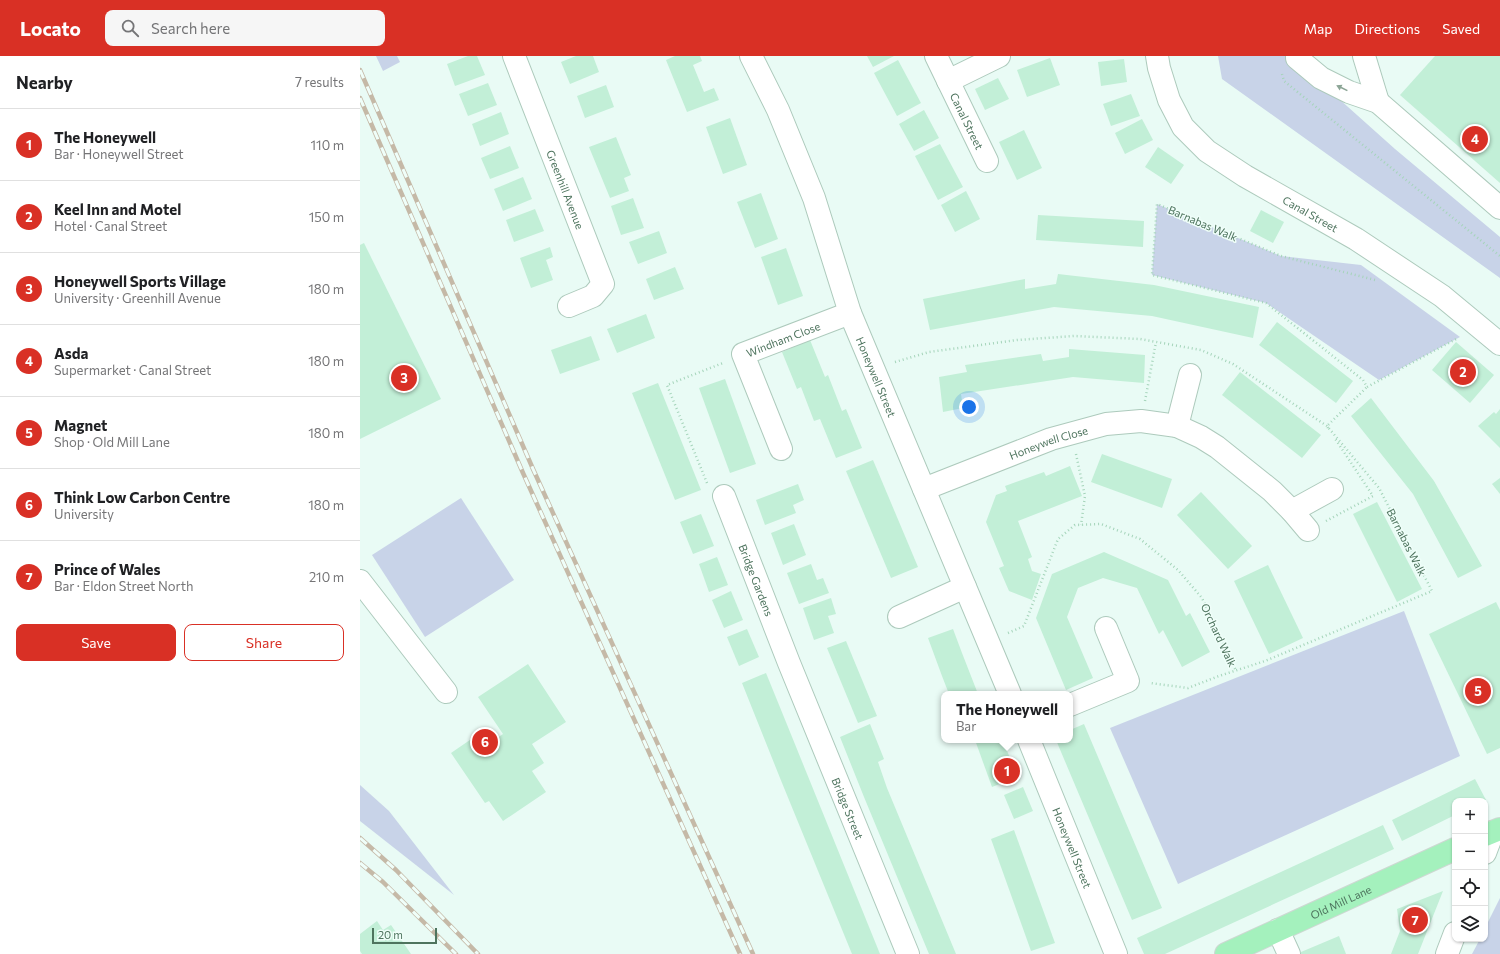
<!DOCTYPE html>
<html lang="en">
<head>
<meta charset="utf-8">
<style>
  :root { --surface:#fff; --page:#f6f6f6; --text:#202124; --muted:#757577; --line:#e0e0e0; --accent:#d93025 }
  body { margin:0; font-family:Commissioner,sans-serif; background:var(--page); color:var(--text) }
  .controls { position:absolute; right:12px; bottom:12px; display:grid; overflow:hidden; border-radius:8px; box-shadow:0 1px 3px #0004 }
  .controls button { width:36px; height:36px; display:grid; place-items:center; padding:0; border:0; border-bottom:1px solid var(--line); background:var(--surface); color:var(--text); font:20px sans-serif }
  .scale { position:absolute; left:12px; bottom:10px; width:65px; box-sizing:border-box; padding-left:4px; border:2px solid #4e745e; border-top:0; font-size:11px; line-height:14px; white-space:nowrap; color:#4e745e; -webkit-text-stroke:3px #effef9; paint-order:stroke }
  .you { position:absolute; left:609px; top:351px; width:14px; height:14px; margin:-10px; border:3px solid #fff; border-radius:50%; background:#1a73e8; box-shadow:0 0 0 6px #1a73e833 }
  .badge { display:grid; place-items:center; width:26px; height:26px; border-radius:50%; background:var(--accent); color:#fff; font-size:13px; font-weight:700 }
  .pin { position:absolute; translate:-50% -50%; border:2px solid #fff; box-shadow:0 1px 4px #0006 }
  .popup { position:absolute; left:581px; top:635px; width:132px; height:52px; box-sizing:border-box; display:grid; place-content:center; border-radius:8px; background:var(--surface); filter:drop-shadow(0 1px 3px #0005); font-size:13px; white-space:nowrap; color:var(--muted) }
  .popup b { font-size:15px; color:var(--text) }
  .popup::after { content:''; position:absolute; left:50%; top:100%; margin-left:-8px; border:8px solid transparent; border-top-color:var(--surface) }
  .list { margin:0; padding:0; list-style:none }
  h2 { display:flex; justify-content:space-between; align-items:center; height:52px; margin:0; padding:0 16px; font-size:17px }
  h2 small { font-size:13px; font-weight:400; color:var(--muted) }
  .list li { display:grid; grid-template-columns:26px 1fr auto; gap:12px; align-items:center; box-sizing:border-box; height:72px; padding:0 16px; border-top:1px solid var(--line) }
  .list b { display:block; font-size:15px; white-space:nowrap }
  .list p { margin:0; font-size:13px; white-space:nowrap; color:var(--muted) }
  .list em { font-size:13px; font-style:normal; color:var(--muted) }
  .actions { display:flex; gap:8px; padding:12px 16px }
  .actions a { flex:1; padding:9px 0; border:1px solid var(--accent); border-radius:8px; text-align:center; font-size:14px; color:var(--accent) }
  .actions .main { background:var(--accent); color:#fff }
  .icon { flex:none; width:22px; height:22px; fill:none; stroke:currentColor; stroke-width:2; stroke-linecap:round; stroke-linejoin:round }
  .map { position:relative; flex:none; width:1140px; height:898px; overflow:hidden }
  header { display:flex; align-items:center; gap:24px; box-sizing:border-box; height:56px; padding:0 20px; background:var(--accent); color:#fff }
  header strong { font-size:19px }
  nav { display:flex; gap:22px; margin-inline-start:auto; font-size:14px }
  .search { width:280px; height:36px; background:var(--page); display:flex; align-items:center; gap:10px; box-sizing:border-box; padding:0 14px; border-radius:8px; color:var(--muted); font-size:15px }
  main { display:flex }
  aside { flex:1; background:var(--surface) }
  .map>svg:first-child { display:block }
  .green { fill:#c8d3e8 }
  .building { fill:#c2efd7 }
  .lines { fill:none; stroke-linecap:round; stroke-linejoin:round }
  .minor-casing { stroke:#adcabc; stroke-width:24 }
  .highway-casing { stroke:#cdd8d2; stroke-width:24 }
  .path { stroke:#a5d4ba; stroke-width:2.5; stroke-dasharray:1 3; stroke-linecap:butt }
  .minor { stroke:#fff; stroke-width:22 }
  .highway { stroke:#a4f1bd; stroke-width:22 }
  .rail-casing { stroke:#c5b9a7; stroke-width:4.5 }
  .rail { stroke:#effef9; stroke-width:3; stroke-dasharray:9; stroke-linecap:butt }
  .oneway { fill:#8ca596 }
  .labels { text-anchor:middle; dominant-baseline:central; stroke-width:3; stroke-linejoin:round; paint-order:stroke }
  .street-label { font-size:11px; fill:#4e745e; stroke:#effef9 }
</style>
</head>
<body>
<header>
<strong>Locato</strong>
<div class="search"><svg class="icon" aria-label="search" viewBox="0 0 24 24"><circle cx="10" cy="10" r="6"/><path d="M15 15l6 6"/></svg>Search here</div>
<nav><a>Map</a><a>Directions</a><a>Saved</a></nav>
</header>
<main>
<aside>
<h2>Nearby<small>7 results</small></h2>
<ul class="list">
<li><span class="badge">1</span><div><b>The Honeywell</b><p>Bar · Honeywell Street</p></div><em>110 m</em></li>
<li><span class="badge">2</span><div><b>Keel Inn and Motel</b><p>Hotel · Canal Street</p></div><em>150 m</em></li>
<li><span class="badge">3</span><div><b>Honeywell Sports Village</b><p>University · Greenhill Avenue</p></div><em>180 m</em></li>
<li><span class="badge">4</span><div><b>Asda</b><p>Supermarket · Canal Street</p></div><em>180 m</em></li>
<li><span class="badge">5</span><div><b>Magnet</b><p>Shop · Old Mill Lane</p></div><em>180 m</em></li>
<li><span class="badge">6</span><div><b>Think Low Carbon Centre</b><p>University</p></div><em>180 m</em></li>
<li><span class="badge">7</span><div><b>Prince of Wales</b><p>Bar · Eldon Street North</p></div><em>210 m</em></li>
</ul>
<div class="actions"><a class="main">Save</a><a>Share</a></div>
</aside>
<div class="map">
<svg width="1140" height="898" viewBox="0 0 1140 898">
  <rect width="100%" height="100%" fill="#e9fbf5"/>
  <g class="green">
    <polygon points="16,0 37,0 40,6 23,15"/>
    <polygon points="858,0 931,0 1035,93 1140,181 1140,222 862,23"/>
    <polygon points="797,148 921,200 1001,209 1100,281 1019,324 906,247 792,219"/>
    <polygon points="101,442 154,524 65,581 12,499"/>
    <polygon points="1044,555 1100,700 818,828 750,672"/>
    <polygon points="0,729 29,755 94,839 0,765"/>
    <polygon points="1140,842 1140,898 1112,898 1120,883 1125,883 1125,872"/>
  </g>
  <g class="building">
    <polygon points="108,0 117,0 125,19 95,30 87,8"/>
    <polygon points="216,0 233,0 239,16 210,28 201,6"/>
    <polygon points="315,0 340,0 342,5 333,9 344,36 354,32 359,44 327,56 306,4"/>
    <polygon points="507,0 534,0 513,11"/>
    <polygon points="1075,0 1140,0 1140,127 1040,39"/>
    <polygon points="690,2 700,29 667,41 657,14"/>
    <polygon points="764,3 767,26 741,30 738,6"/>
    <polygon points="538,4 561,47 537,60 514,17"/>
    <polygon points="638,22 649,43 625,54 615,33"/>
    <polygon points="128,27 137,49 108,60 99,38"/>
    <polygon points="246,29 254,51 225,62 217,40"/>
    <polygon points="771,38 780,60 751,70 743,48"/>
    <polygon points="564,54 579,82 554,95 539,68"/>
    <polygon points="141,56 149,78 120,90 112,68"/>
    <polygon points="370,62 387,109 363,118 346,71"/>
    <polygon points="782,63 793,84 765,98 755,77"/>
    <polygon points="664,74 682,112 657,124 639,86"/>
    <polygon points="256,81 271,119 264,122 269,135 250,142 229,91"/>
    <polygon points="580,88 603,131 578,144 555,100"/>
    <polygon points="150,90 159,112 130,123 121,102"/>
    <polygon points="798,91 824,109 811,128 785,111"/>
    <polygon points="163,121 172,143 143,155 134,133"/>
    <polygon points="606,135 620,163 595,176 581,149"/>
    <polygon points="401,137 418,183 395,192 377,146"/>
    <polygon points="273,142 284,172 261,179 251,150"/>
    <polygon points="175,153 184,175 154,186 146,164"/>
    <polygon points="901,154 924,166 913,187 890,175"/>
    <polygon points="678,159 784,165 783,191 676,184"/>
    <polygon points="299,175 307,197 278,208 269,186"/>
    <polygon points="4,187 81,343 0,383 0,189"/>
    <polygon points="190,191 193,201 186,204 193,224 171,232 160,202"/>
    <polygon points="426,192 443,240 418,249 401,201"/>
    <polygon points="315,211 324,233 294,244 286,223"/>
    <polygon points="698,218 794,229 899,251 893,282 792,260 694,251 570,274 563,243 665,223 665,233 696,228"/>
    <polygon points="286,258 295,282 257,297 247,273"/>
    <polygon points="917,266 993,325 976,347 899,289"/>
    <polygon points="231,280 240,304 200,318 191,294"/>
    <polygon points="450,284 465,321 468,319 482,355 486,353 502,392 476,402 460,363 454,365 441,331 437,333 422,296"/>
    <polygon points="1096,286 1134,319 1110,347 1072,314"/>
    <polygon points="709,293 785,299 784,327 713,321 601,338 603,352 583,356 579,321 607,316 605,309 681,298 683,305 709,301"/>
    <polygon points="880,316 961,379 942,402 862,339"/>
    <polygon points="365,323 396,408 370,417 339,332"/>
    <polygon points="298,327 341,434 315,444 272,337"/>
    <polygon points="1011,342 1074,425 1122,510 1098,522 1053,438 991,360"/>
    <polygon points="1140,353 1140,392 1118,370 1134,356 1136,358"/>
    <polygon points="742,398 812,423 802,452 731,426"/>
    <polygon points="513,404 558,511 531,522 486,415"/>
    <polygon points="710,410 722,440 658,465 672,501 668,503 672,515 681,518 672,544 649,535 639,512 644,510 626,466 636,439 647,435 645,430 684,416 686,420"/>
    <polygon points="1140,422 1140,438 1132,428"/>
    <polygon points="438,428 444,444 433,449 436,457 405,469 396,444"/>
    <polygon points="841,436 892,490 868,513 817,459"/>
    <polygon points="1017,446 1062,533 1037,546 993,458"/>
    <polygon points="341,458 354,490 333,498 320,466"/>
    <polygon points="434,468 446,499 423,509 411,477"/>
    <polygon points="744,496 808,524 826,560 830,557 850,596 822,611 803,574 799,578 777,532 743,522 718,532 707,561 733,622 706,634 676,562 692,518"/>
    <polygon points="357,501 368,529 349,536 339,508"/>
    <polygon points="451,508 457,524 463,522 469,537 439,548 427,517"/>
    <polygon points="908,509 943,582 909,598 874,525"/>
    <polygon points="371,535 383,564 364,572 352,544"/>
    <polygon points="471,542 476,558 468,560 474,577 454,584 443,552"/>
    <polygon points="1136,546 1140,554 1140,692 1127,698 1069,578"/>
    <polygon points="387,573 399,601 379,610 367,581"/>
    <polygon points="593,573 602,597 618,638 589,638 582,620 568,582"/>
    <polygon points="486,585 517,660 498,667 467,592"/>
    <polygon points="168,608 206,666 172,688 184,707 172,715 186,736 143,765 129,745 125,747 91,697 123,675 131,686 143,678 118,641"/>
    <polygon points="406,617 428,671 520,898 492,898 420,722 382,627"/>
    <polygon points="510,668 524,703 518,706 527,732 596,898 569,898 504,741 480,681"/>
    <polygon points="724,668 802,852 772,864 696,684 710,684 710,674"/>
    <polygon points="615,684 643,684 657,721 632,731"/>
    <polygon points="1115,723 1126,744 1095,745 1095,759 1042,785 1032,764"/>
    <polygon points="663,731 673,755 654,763 644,739"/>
    <polygon points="1023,769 1034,793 805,898 784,898 777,882"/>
    <polygon points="654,774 695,887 671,895 631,783"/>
    <polygon points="1083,835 1058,898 1031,898 1040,875 1037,853"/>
    <polygon points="17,865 23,874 31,869 51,898 2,898 0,895 0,878"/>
    <polygon points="979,880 986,898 941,898 941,896"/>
  </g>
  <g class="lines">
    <g class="minor-casing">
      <g id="minor">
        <path id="s1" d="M154,0l89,228 -10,12 -24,10"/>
        <path id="s2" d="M391,0l27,54 36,88 36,115 160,381"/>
        <path id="s3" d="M576,0l51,105"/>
        <path id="s4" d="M797,0l2,12 10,32 14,27 24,24 38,25 111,63 86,57 58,48"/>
        <polyline points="937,0 937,2 961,22 989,36 1018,46 1140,152"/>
        <polyline points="1004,0 1018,46"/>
        <polyline points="588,25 639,0"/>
        <polyline points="817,370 830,319"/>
        <path id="s5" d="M421,393l-38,-95 107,-41"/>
        <path id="s6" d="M564,433l127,-50 55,-15 35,-3 36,5 24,11 16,10 55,44 20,20 16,19"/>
        <path id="s7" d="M364,440l65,167 119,291"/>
        <polyline points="932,455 972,433"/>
        <polyline points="0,525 86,636"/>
        <polyline points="539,561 605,531"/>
        <polyline points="710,649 768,625 746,572"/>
        <path id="s8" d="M669,684l87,214"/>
        <polyline points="1125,797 1133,776"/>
        <polyline points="918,874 929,898"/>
        <polyline points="1087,898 1095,877"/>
      </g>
    </g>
    <g class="highway-casing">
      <g id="highway">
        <polyline points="1125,779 1140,773"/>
        <path id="s9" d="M866,898l229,-105"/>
      </g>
    </g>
    <g class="path">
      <polyline points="922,18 924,25 1140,200"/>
      <polyline points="1015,224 921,200 797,148 792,219 906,247 1003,324 1007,331 1098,282"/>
      <polyline points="535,306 569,296 657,284 714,280 780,283 841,294 873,308 967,370 1019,432 1072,535 905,605 859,620 828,632 790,627"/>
      <polyline points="785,345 796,286"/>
      <polyline points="968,372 967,370 1007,331"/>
      <polyline points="716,398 725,440 721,469"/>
      <polyline points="347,427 307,329 363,307"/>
      <polyline points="966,465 1013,440 974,381"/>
      <polyline points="648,577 664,570 698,483 715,469 741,468 780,483 818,514 842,542 876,615"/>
    </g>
    <use href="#minor" class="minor"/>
    <use href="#highway" class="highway"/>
    <g class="rail-casing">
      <g id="rail">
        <polyline points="0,14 173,413 393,898"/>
        <polyline points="0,42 163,417 380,898"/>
        <polyline points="0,782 36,814 118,898"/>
        <polyline points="0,807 23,826 96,898"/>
      </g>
    </g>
    <use href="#rail" class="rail"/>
  </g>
  <defs><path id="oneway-solid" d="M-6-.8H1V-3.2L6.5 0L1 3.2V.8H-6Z"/></defs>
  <use class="oneway" href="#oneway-solid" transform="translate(982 32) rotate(-154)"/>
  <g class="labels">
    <g class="street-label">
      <text stroke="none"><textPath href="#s3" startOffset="72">Canal Street</textPath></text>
      <text stroke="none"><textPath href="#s1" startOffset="143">Greenhill Avenue</textPath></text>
      <text stroke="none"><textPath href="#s4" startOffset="231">Canal Street</textPath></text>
      <text transform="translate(843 167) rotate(23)">Barnabas Walk</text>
      <text stroke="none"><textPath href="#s5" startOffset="145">Windham Close</textPath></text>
      <text stroke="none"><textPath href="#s2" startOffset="345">Honeywell Street</textPath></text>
      <text stroke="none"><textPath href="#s6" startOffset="133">Honeywell Close</textPath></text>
      <text transform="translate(1047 486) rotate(63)">Barnabas Walk</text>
      <text stroke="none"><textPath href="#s7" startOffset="90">Bridge Gardens</textPath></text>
      <text transform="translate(859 579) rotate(65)">Orchard Walk</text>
      <text stroke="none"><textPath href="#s7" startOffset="336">Bridge Street</textPath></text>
      <text stroke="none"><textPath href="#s8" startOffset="116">Honeywell Street</textPath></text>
      <text stroke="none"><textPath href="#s9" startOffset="126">Old Mill Lane</textPath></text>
    </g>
  </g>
</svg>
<div class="controls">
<button>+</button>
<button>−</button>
<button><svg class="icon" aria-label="locate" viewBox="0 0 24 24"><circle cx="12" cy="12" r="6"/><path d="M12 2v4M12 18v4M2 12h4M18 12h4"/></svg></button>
<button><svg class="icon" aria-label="layers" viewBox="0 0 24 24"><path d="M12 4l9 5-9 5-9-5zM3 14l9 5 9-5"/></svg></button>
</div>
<div class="scale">20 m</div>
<div class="you"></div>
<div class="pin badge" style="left:647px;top:715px">1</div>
<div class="popup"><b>The Honeywell</b>Bar</div>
<div class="pin badge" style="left:1103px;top:316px">2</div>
<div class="pin badge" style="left:44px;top:322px">3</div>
<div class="pin badge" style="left:1115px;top:83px">4</div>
<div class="pin badge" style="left:1118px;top:635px">5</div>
<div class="pin badge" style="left:125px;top:686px">6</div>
<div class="pin badge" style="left:1055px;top:864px">7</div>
</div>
</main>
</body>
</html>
